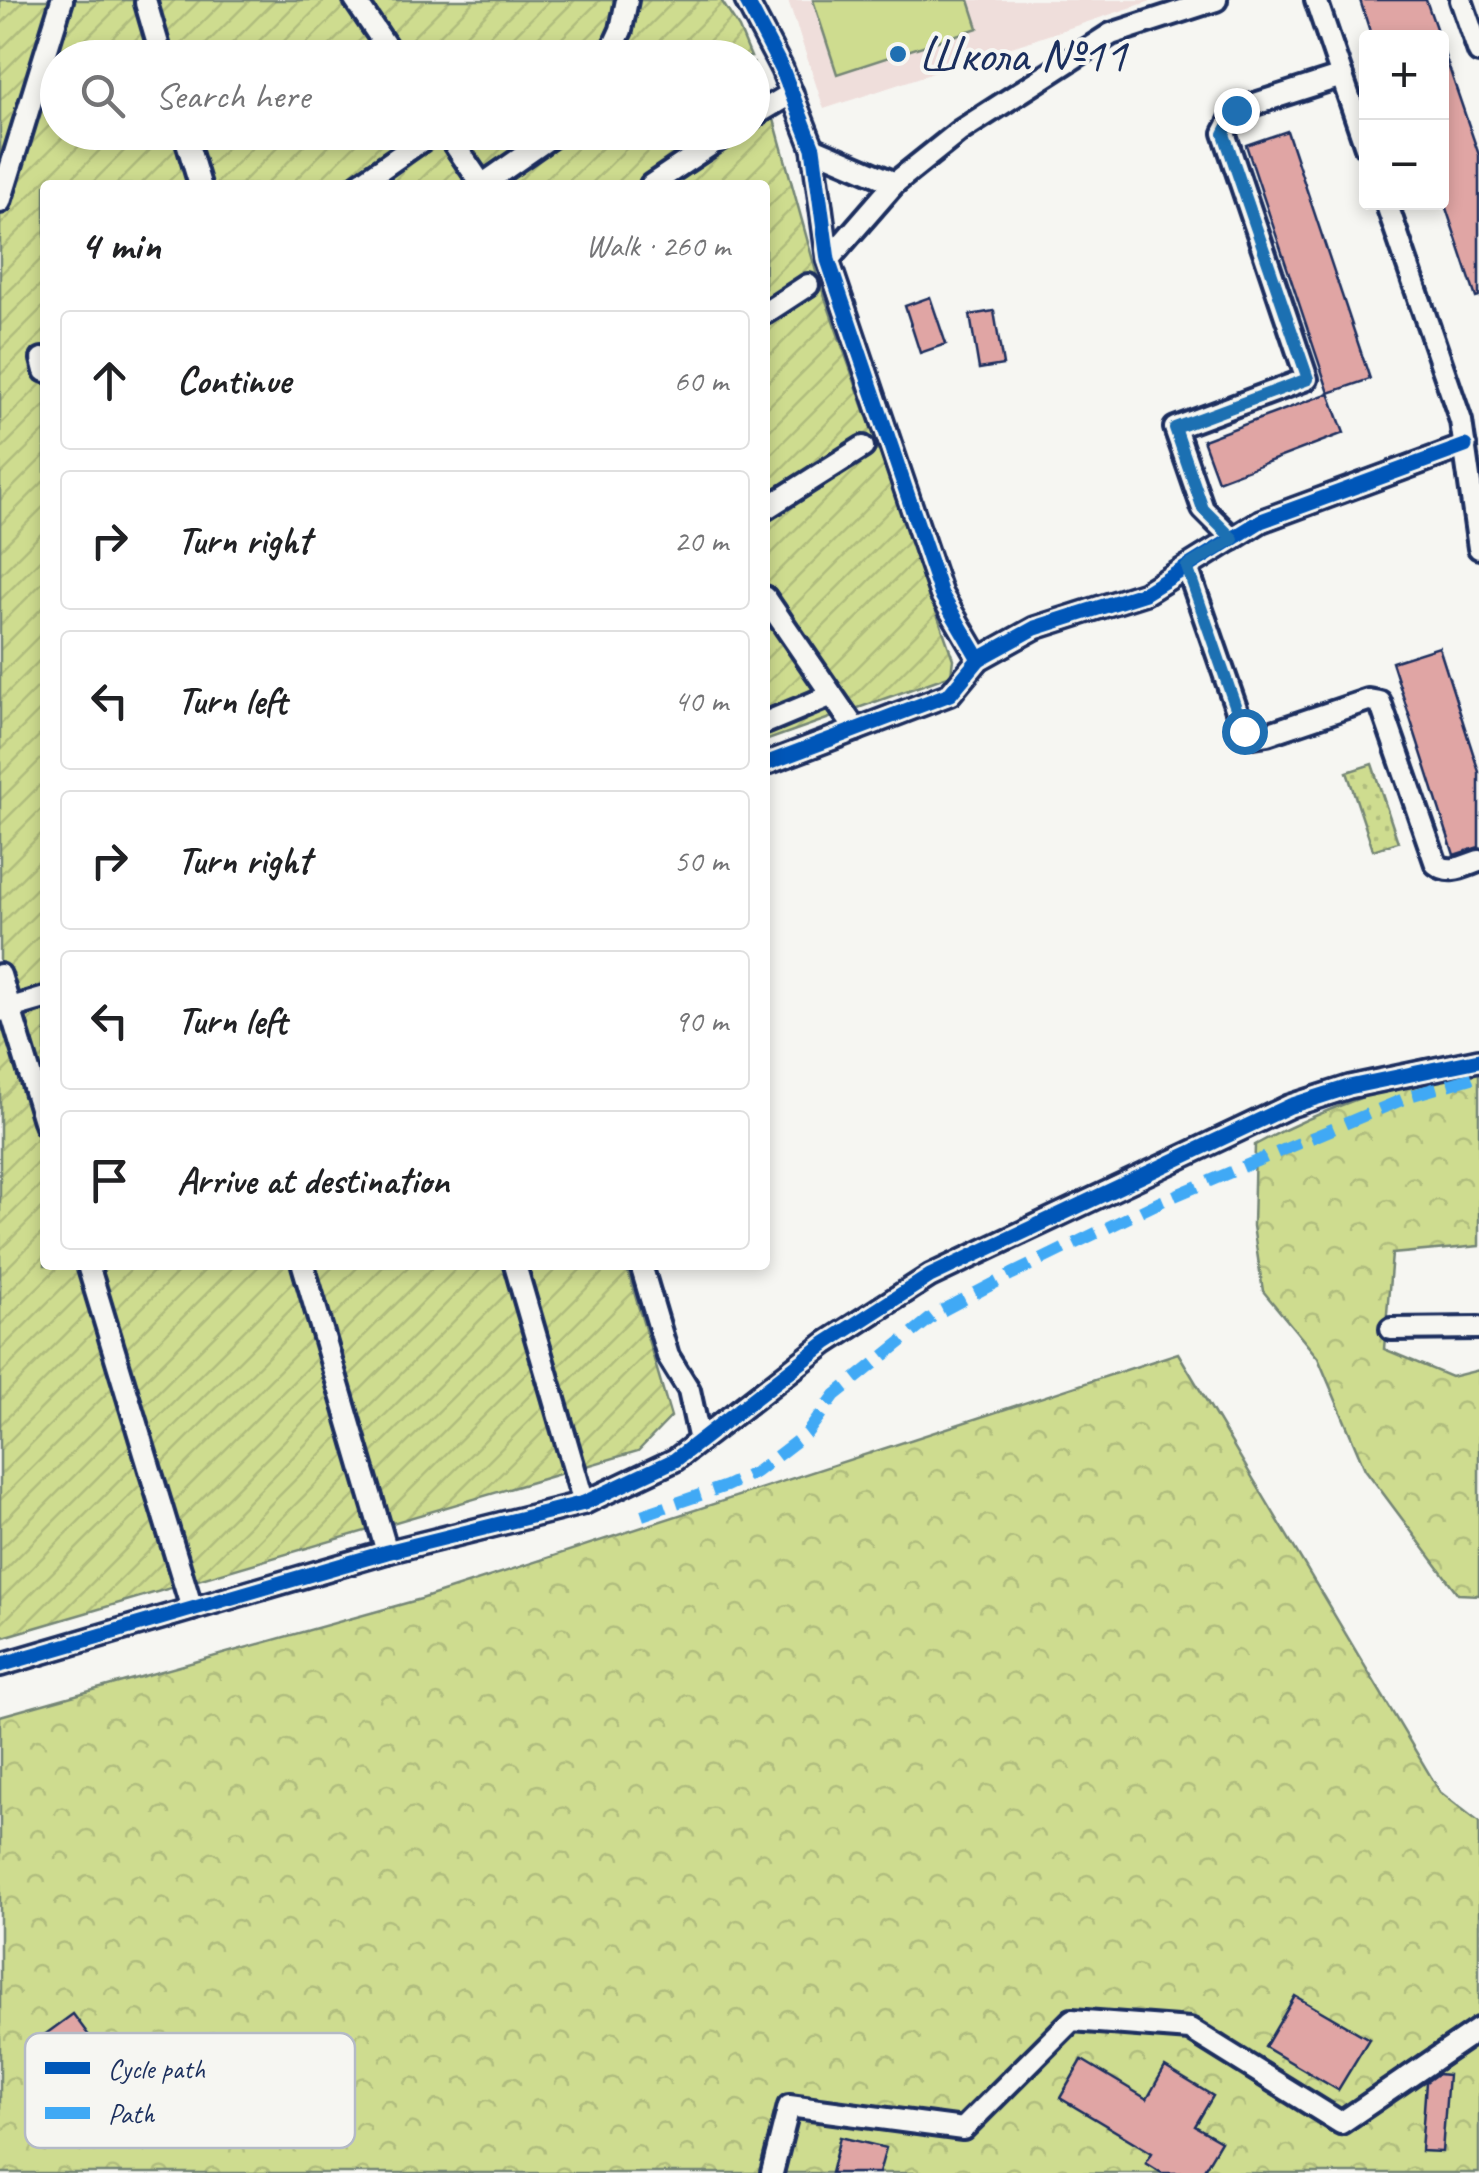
<!DOCTYPE html>
<html lang="en">
<head>
<meta charset="utf-8">
<style>
  :root { --surface:#fff; --page:#f2f2f2; --text:#202124; --muted:#757577; --line:#e0e0e0 }
  body { margin:0; font-family:Caveat,sans-serif; background:var(--page); color:var(--text) }
  .controls { position:absolute; right:30px; top:30px; display:grid; overflow:hidden; border-radius:10px; box-shadow:0 5px 15px #0003 }
  .controls button { width:90px; height:90px; display:grid; place-items:center; padding:0; border:0; border-bottom:2px solid var(--line); background:var(--surface); color:var(--text); font:50px sans-serif }
  .stop { position:absolute; width:30px; height:30px; margin:-22px; border:8px solid #1f6fb2; border-radius:50%; background:#fff }
  .stop.end { background:#1f6fb2; border-color:#fff; box-shadow:0 2px 10px #0008 }
  .list { margin:0; padding:0; list-style:none }
  h2 { display:flex; justify-content:space-between; align-items:center; height:130px; margin:0; padding:0 40px; font-size:42px }
  h2 small { font-size:32px; font-weight:400; color:var(--muted) }
  .list li { display:grid; grid-template-columns:65px 1fr auto; gap:30px; align-items:center; box-sizing:border-box; height:140px; margin:0 20px 20px; padding:0 20px; border:2px solid var(--line); border-radius:10px }
  .list b { display:block; font-size:38px; white-space:nowrap }
  .list em { font-size:32px; font-style:normal; color:var(--muted) }
  .icon { flex:none; width:55px; height:55px; fill:none; stroke:currentColor; stroke-width:2; stroke-linecap:round; stroke-linejoin:round }
  .map { position:relative; flex:none; width:1479px; height:2173px; overflow:hidden }
  .search { position:absolute; background:var(--surface); box-shadow:0 5px 15px #0003; left:40px; top:40px; width:730px; height:110px; display:flex; align-items:center; gap:25px; box-sizing:border-box; padding:0 35px; border-radius:55px; color:var(--muted); font-size:38px }
  .panel { position:absolute; background:var(--surface); box-shadow:0 5px 15px #0003; left:40px; top:180px; width:730px; height:1090px; border-radius:10px }
  .map>svg:first-child { display:block }
  .built { fill:#efdedb }
  .grass { fill:#cedc8f; stroke:#748676; stroke-width:2.5 }
  .forest { fill:url(#forest-crowns); stroke:#748676; stroke-width:2.5 }
  .park { fill:url(#park-dots); stroke:#748676; stroke-width:2.5 }
  .garden { fill:url(#garden-furrows); stroke:#748676; stroke-width:2.5 }
  .building { fill:#e0a5a4; stroke:#1b2f5e; stroke-width:2.5 }
  .lines { fill:none; stroke-linecap:round; stroke-linejoin:round }
  .minor-casing { stroke:#1b2f5e; stroke-width:28 }
  .minor { stroke:#f6f6f2; stroke-width:20 }
  .quiet { stroke:#3fa9f5; stroke-width:12; stroke-dasharray:25 12; stroke-linecap:butt }
  .cycleway-casing { stroke:#f6f6f2; stroke-width:21 }
  .cycleway { stroke:#0057b8; stroke-width:15 }
  .route { stroke:#1f6fb2; stroke-width:12 }
  .poi-dot { fill:#1f6fb2; stroke:#f6f6f2; stroke-width:4 }
  .labels { text-anchor:middle; dominant-baseline:central; stroke-width:8; stroke-linejoin:round; paint-order:stroke }
  .poi-label { font-size:50px; fill:#1b2f5e; stroke:#f6f6f2; text-anchor:start }
  .key { fill:#f6f6f2; stroke:#b4bac6; stroke-width:2.5 }
  .key-label { font-size:28px; fill:#1b2f5e }
</style>
</head>
<body>
<div class="map">
<svg width="1479" height="2173" viewBox="0 0 1479 2173">
  <defs>
    <pattern id="forest-crowns" width="20" height="18" patternUnits="userSpaceOnUse" patternTransform="scale(2.5)"><rect width="20" height="18" fill="#cedc8f"/><path d="M2 6a3 3 0 1 1 6 0M12 15a3 3 0 1 1 6 0" fill="none" stroke="#b0bd7e"/></pattern>
    <pattern id="park-dots" width="8" height="8" patternUnits="userSpaceOnUse" patternTransform="scale(2.5)"><rect width="8" height="8" fill="#cedc8f"/><path d="M2 2h.1M6 6h.1" fill="none" stroke="#b0bd7e" stroke-width="1.8" stroke-linecap="round"/></pattern>
    <pattern id="garden-furrows" width="10" height="10" patternUnits="userSpaceOnUse" patternTransform="scale(2.5)"><rect width="10" height="10" fill="#cedc8f"/><path d="M-1 1l2-2M0 10L10 0M9 11l2-2" fill="none" stroke="#b0bd7e"/></pattern>
  </defs>
  <rect width="100%" height="100%" fill="#f6f6f2"/>
  <filter id="ink" filterUnits="userSpaceOnUse"><feTurbulence type="fractalNoise" baseFrequency=".01" numOctaves="2"/><feDisplacementMap in="SourceGraphic" scale="20" xChannelSelector="R" yChannelSelector="G"/><feConvolveMatrix kernelMatrix="1 2 1 2 8 2 1 2 1" color-interpolation-filters="sRGB"/></filter>
  <g filter="url(#ink)">
    <polygon class="built" points="788,0 1154,0 824,109"/>
    <polygon class="grass" points="813,0 969,0 978,28 837,74"/>
    <g class="forest">
      <path d="M1479,1061v185l-87,8 -8,95 67,28 28,-7v225l-21,-1 -93,-125 -47,-111 -55,-67 -10,-65 2,-81c72,-39 146,-63 224,-84z"/>
      <polygon points="1178,1353 1440,1792 1479,1822 1479,2173 0,2173 0,1716 421,1599"/>
    </g>
    <polygon class="park" points="1372,764 1398,842 1373,850 1347,772"/>
    <polygon class="garden" points="0,0 721,0 739,28 751,57 58,58 58,132 752,132 753,62 770,105 817,275 953,659 951,675 765,741 765,185 45,185 45,1265 626,1265 671,1417 638,1451 0,1638"/>
    <g class="building">
      <polygon points="1360,0 1426,0 1437,31 1416,38 1372,38"/>
      <polygon points="1444,53 1479,155 1479,297 1476,298 1442,196 1442,54"/>
      <polygon points="1287,131 1370,379 1329,393 1246,145"/>
      <polygon points="930,297 946,344 920,353 905,306"/>
      <polygon points="994,311 1003,365 979,369 970,315"/>
      <polygon points="1329,393 1344,433 1218,481 1203,440"/>
      <polygon points="1439,647 1479,772 1479,847 1454,855 1392,662"/>
      <polygon points="1295,1996 1369,2039 1338,2090 1265,2047"/>
      <polygon points="73,2014 121,2079 80,2109 32,2044"/>
      <polygon points="1082,2060 1147,2099 1165,2067 1213,2096 1195,2126 1221,2141 1202,2173 1162,2173 1146,2163 1152,2153 1060,2098"/>
      <polygon points="1437,2074 1448,2075 1442,2152 1421,2151 1426,2082"/>
      <polygon points="840,2137 886,2148 879,2173 831,2173"/>
    </g>
    <g class="lines">
      <g class="minor-casing">
        <g id="minor">
          <polyline points="355,0 394,58"/>
          <polyline points="746,0 782,69 813,148 828,260 941,594 979,659"/>
          <polyline points="1316,0 1366,147"/>
          <polyline points="1461,0 1479,52"/>
          <polyline points="146,3 162,58"/>
          <polyline points="608,58 621,30 627,0"/>
          <polyline points="752,117 792,93"/>
          <polyline points="184,132 200,185"/>
          <polyline points="446,132 482,185"/>
          <polyline points="813,148 895,183"/>
          <polyline points="358,185 434,132"/>
          <polyline points="482,185 558,132"/>
          <polyline points="651,185 730,132"/>
          <polyline points="0,202 62,0"/>
          <polyline points="1386,202 1461,421 1479,548"/>
          <polyline points="828,260 895,183 960,131 1111,34 1216,0"/>
          <polyline points="765,313 808,285"/>
          <polyline points="42,359 45,371"/>
          <polyline points="765,509 863,447"/>
          <polyline points="1233,539 1203,509 1175,428 1307,379 1224,133 1236,110 1342,76"/>
          <path d="M1187,567l57,164 10,5 13,-2 101,-34 12,2 56,162c14,11 28,2 43,-3"/>
          <polyline points="765,597 856,730"/>
          <polyline points="765,723 832,695"/>
          <polyline points="765,764 950,694 979,659 1035,628 1145,593 1261,521 1465,446"/>
          <polyline points="0,975 45,1124"/>
          <polyline points="0,1011 45,998"/>
          <polyline points="88,1265 192,1609"/>
          <polyline points="303,1265 387,1552"/>
          <polyline points="515,1265 584,1503"/>
          <polyline points="641,1265 668,1356 689,1390 700,1441"/>
          <polyline points="1391,1329 1479,1328"/>
          <polyline points="0,1665 387,1552 584,1503 675,1460 826,1343 930,1276 1290,1106 1349,1087 1479,1060"/>
          <polyline points="772,2173 789,2106 963,2129 1072,2020 1190,2029 1341,2123 1479,2029"/>
        </g>
      </g>
      <use href="#minor" class="minor"/>
      <polyline class="quiet" points="642,1515 726,1486 756,1472 807,1433 835,1395 936,1314 1012,1274 1160,1202 1413,1095 1479,1076"/>
      <g class="cycleway-casing">
        <g id="cycleway">
          <polyline points="746,0 782,69 813,148 828,260 941,594 979,659"/>
          <polyline points="765,764 950,694 979,659 1035,628 1145,593 1261,521 1465,446"/>
          <polyline points="0,1665 387,1552 584,1503 675,1460 826,1343 930,1276 1290,1106 1349,1087 1479,1060"/>
        </g>
      </g>
      <use href="#cycleway" class="cycleway"/>
    </g>
  </g>
  <g class="lines" filter="url(#ink)">
    <polyline class="route" points="1236,110 1224,134 1308,379 1175,428 1203,509 1233,539 1187,567 1244,731"/>
  </g>
  <circle class="poi-dot" cx="898" cy="54" r="10"/>
  <g class="labels">
    <g class="poi-label">
      <text x="918" y="54">Школа №11</text>
    </g>
  </g>
  <rect x="25" y="2033" width="330" height="115" rx="15" class="key"/>
  <rect x="45" y="2062" width="45" height="12" fill="#0057b8"/>
  <rect x="45" y="2107" width="45" height="12" fill="#3fa9f5"/>
  <g class="key-label">
    <text x="108" y="2078">Cycle path</text>
    <text x="108" y="2123">Path</text>
  </g>
</svg>
<div class="controls">
<button>+</button>
<button>−</button>
</div>
<div class="stop" style="left:1244px;top:731px"></div>
<div class="stop end" style="left:1236px;top:110px"></div>
<div class="search"><svg class="icon" aria-label="search" viewBox="0 0 24 24"><circle cx="10" cy="10" r="6"/><path d="M15 15l6 6"/></svg>Search here</div>
<section class="panel">
<h2>4 min<small>Walk · 260 m</small></h2>
<ul class="list">
<li><svg class="icon" aria-label="ahead" viewBox="0 0 24 24"><path d="M12 20V5M6 11l6-6 6 6"/></svg><div><b>Continue</b></div><em>60 m</em></li>
<li><svg class="icon" aria-label="right" viewBox="0 0 24 24"><path d="M7 20v-9h11M14 6l5 5-5 5"/></svg><div><b>Turn right</b></div><em>20 m</em></li>
<li><svg class="icon" aria-label="left" viewBox="0 0 24 24"><path d="M17 20v-9H6M10 6l-5 5 5 5"/></svg><div><b>Turn left</b></div><em>40 m</em></li>
<li><svg class="icon" aria-label="right" viewBox="0 0 24 24"><path d="M7 20v-9h11M14 6l5 5-5 5"/></svg><div><b>Turn right</b></div><em>50 m</em></li>
<li><svg class="icon" aria-label="left" viewBox="0 0 24 24"><path d="M17 20v-9H6M10 6l-5 5 5 5"/></svg><div><b>Turn left</b></div><em>90 m</em></li>
<li><svg class="icon" aria-label="arrive" viewBox="0 0 24 24"><path d="M6 21V4h12l-3 4 3 4H6"/></svg><div><b>Arrive at destination</b></div></li>
</ul>
</section>
</div>
</body>
</html>
